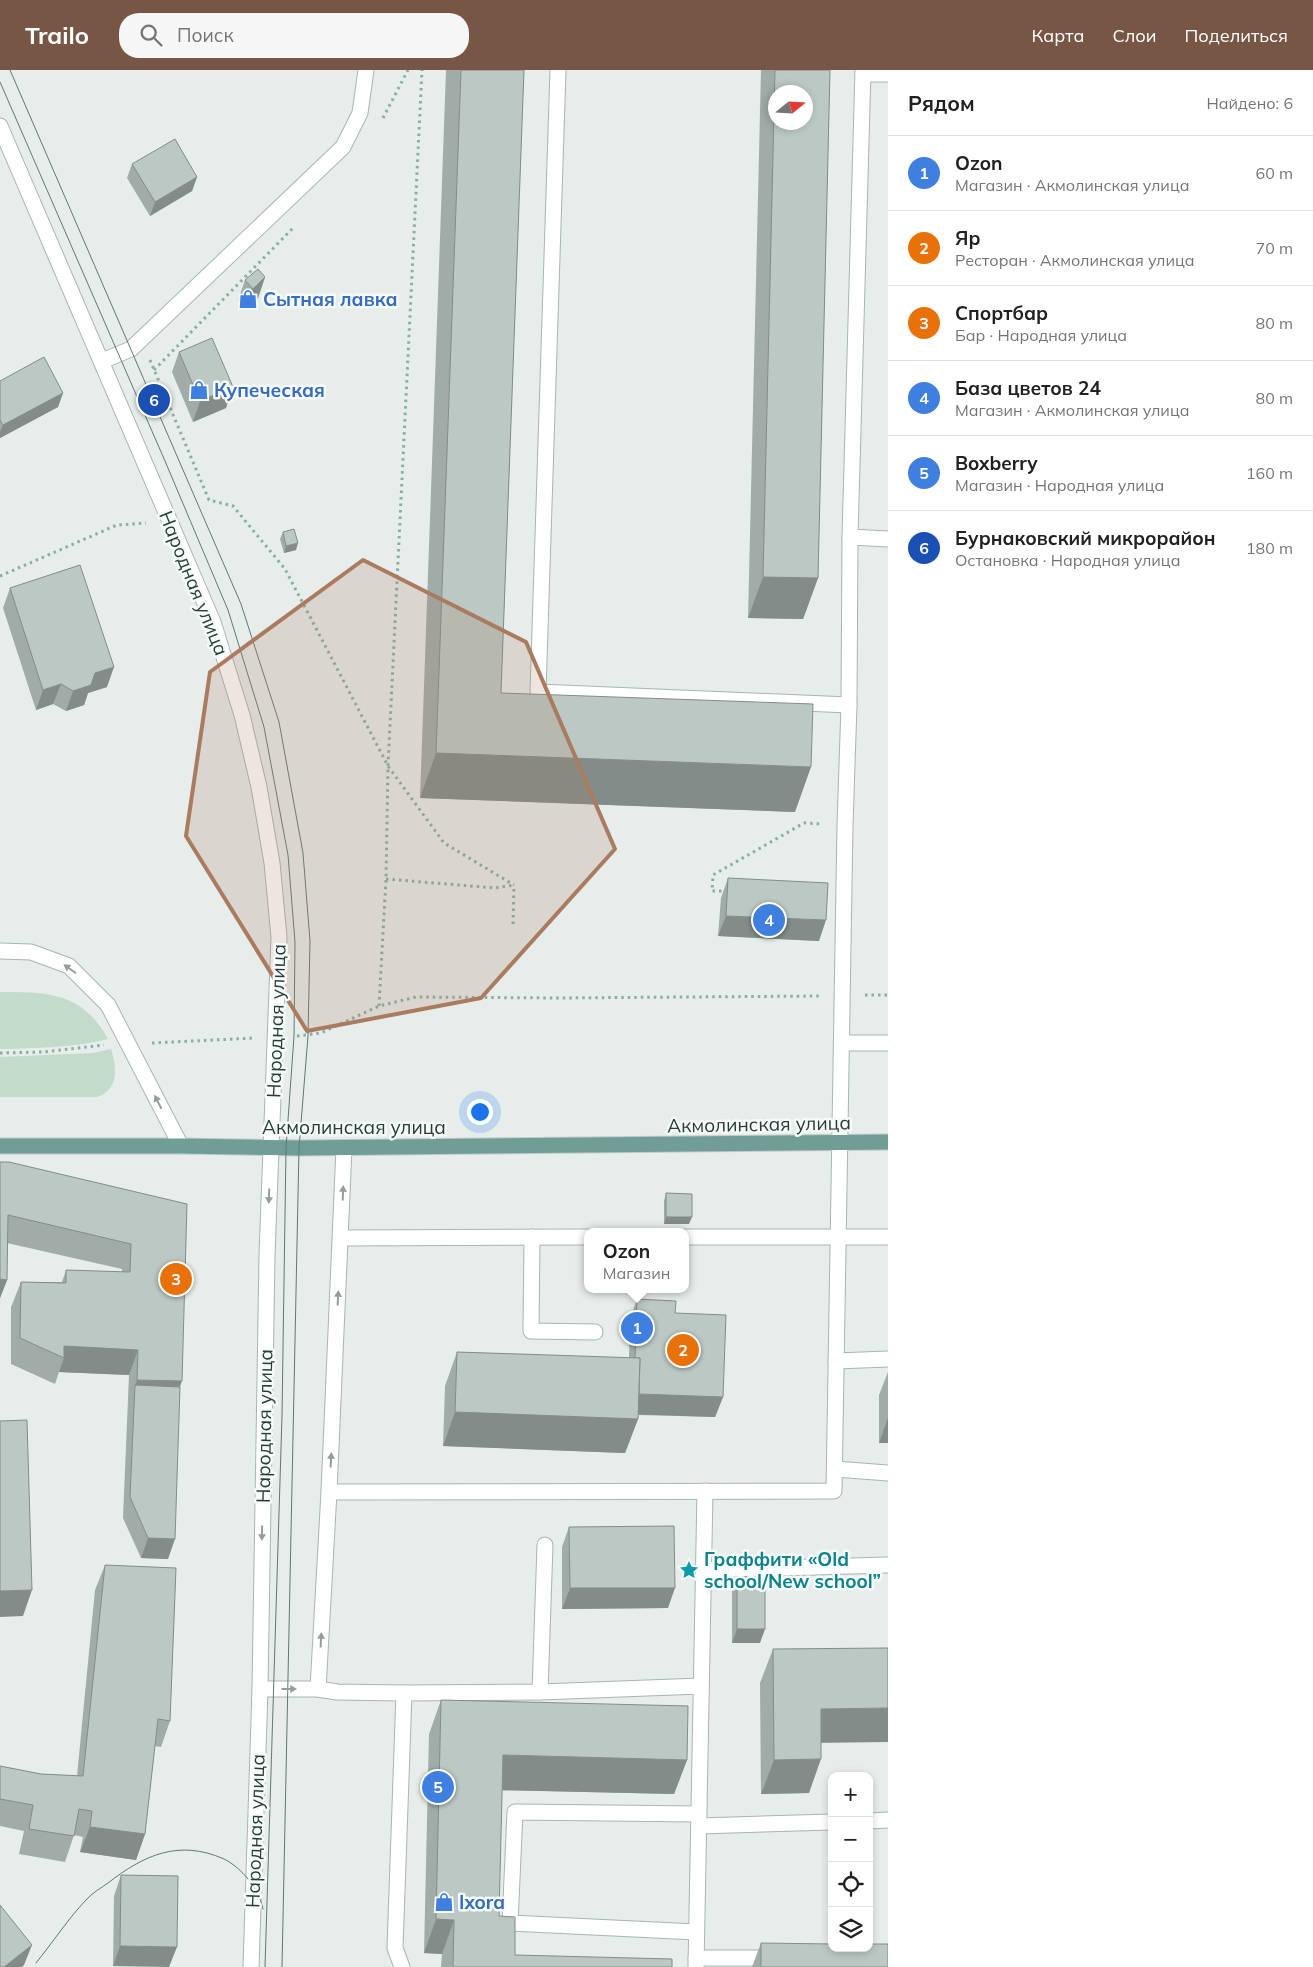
<!DOCTYPE html>
<html lang="ru">
<head>
<meta charset="utf-8">
<style>
  :root { --surface:#fff; --page:#f6f6f6; --text:#202124; --muted:#757577; --line:#e0e0e0; --accent:#775646 }
  body { margin:0; font-family:Mulish,sans-serif; background:var(--page); color:var(--text) }
  .controls { position:absolute; right:15px; bottom:15px; display:grid; overflow:hidden; border-radius:10px; box-shadow:0 2px 8px #0003 }
  .controls button { width:45px; height:45px; display:grid; place-items:center; padding:0; border:0; border-bottom:1px solid var(--line); background:var(--surface); color:var(--text); font:25px sans-serif }
  .compass { position:absolute; left:768px; top:15px; width:45px; height:45px; border-radius:50%; background:var(--surface); box-shadow:0 2px 8px #0003; rotate:72deg }
  .you { position:absolute; left:479px; top:1041px; width:18px; height:18px; margin:-12px; border:4px solid #fff; border-radius:50%; background:#1a73e8; box-shadow:0 0 0 8px #1a73e833 }
  .badge { display:grid; place-items:center; width:32px; height:32px; border-radius:50%; background:var(--accent); color:#fff; font-size:16px; font-weight:700 }
  .pin { position:absolute; translate:-50% -50%; border:2px solid #fff; box-shadow:0 1px 5px #0006 }
  .popup { position:absolute; left:584px; top:1158px; width:105px; height:65px; box-sizing:border-box; display:grid; place-content:center; border-radius:10px; background:var(--surface); filter:drop-shadow(0 1px 4px #0005); font-size:16px; white-space:nowrap; color:var(--muted) }
  .popup b { font-size:19px; color:var(--text) }
  .popup::after { content:''; position:absolute; left:50%; top:100%; margin-left:-10px; border:10px solid transparent; border-top-color:var(--surface) }
  .list { margin:0; padding:0; list-style:none }
  h2 { display:flex; justify-content:space-between; align-items:center; height:65px; margin:0; padding:0 20px; font-size:21px }
  h2 small { font-size:16px; font-weight:400; color:var(--muted) }
  .list li { display:grid; grid-template-columns:32px 1fr auto; gap:15px; align-items:center; box-sizing:border-box; height:75px; padding:0 20px; border-top:1px solid var(--line) }
  .list b { display:block; font-size:19px; white-space:nowrap }
  .list p { margin:0; font-size:16px; white-space:nowrap; color:var(--muted) }
  .list em { font-size:16px; font-style:normal; color:var(--muted) }
  .icon { flex:none; width:28px; height:28px; fill:none; stroke:currentColor; stroke-width:2; stroke-linecap:round; stroke-linejoin:round }
  .map { position:relative; flex:none; width:888px; height:1897px; overflow:hidden }
  header { display:flex; align-items:center; gap:30px; box-sizing:border-box; height:70px; padding:0 25px; background:var(--accent); color:#fff }
  header strong { font-size:24px }
  nav { display:flex; gap:28px; margin-inline-start:auto; font-size:18px }
  .search { width:350px; height:45px; background:var(--page); display:flex; align-items:center; gap:12px; box-sizing:border-box; padding:0 18px; border-radius:20px; color:var(--muted); font-size:19px }
  main { display:flex }
  aside { flex:1; background:var(--surface) }
  .map>svg:first-child { display:block }
  .green { fill:#c2dbcb }
  .lines { fill:none; stroke-linecap:round; stroke-linejoin:round }
  .minor-casing { stroke:#a9b5b2; stroke-width:17 }
  .major-casing { stroke:#c3c9c8; stroke-width:17 }
  .path { stroke:#8aada5; stroke-width:3; stroke-dasharray:2.5 4; stroke-linecap:butt }
  .minor { stroke:#fff; stroke-width:15 }
  .major { stroke:#709d96; stroke-width:15 }
  .tram { stroke:#627874; stroke-width:1 }
  .wall { fill:#a1aca9 }
  .shaded-wall { fill:#838c89 }
  .building { fill:#bbc8c4; stroke:#838c89; fill-rule:evenodd }
  .oneway { fill:#939e9c }
  .marked { fill:#aa7b5f; fill-opacity:0.2; stroke:#aa7b5f; stroke-width:4; stroke-linejoin:round }
  .labels { text-anchor:middle; dominant-baseline:central; stroke-width:5; stroke-linejoin:round; paint-order:stroke }
  .shop-label { font-size:19px; font-weight:bold; fill:#366cbe; stroke:#f6faf8; text-anchor:start }
  .street-label { font-size:19px; fill:#273d39; stroke:#f6faf8 }
  .culture-label { font-size:19px; font-weight:bold; fill:#0d838f; stroke:#f6faf8; text-anchor:start }
</style>
</head>
<body>
<header>
<strong>Trailo</strong>
<div class="search"><svg class="icon" aria-label="search" viewBox="0 0 24 24"><circle cx="10" cy="10" r="6"/><path d="M15 15l6 6"/></svg>Поиск</div>
<nav><a>Карта</a><a>Слои</a><a>Поделиться</a></nav>
</header>
<main>
<div class="map">
<svg width="888" height="1897" viewBox="0 0 888 1897">
  <rect width="100%" height="100%" fill="#e6edeb"/>
  <g class="green">
    <path d="M0,922c48,0 82,0 108,47 -35,9 -72,9 -108,10z"/>
    <path d="M111,979c6,18 8,41 -14,48h-97v-40l93,-4z"/>
  </g>
  <g class="lines">
    <g class="minor-casing">
      <g id="minor">
        <polyline points="558,0 538,622 849,635"/>
        <polyline points="863,4 888,4"/>
        <polyline points="0,56 213,552 242,645 259,717 272,793 279,867 267,1185 260,1619 251,1897"/>
        <polyline points="102,291 131,279 343,77 360,43 366,0"/>
        <polyline points="850,467 888,469"/>
        <polyline points="0,881 31,882 69,896 108,935 181,1076"/>
        <polyline points="842,973 888,973"/>
        <polyline points="532,1167 531,1261 595,1262"/>
        <polyline points="686,1167 888,1167"/>
        <polyline points="341,1168 588,1167"/>
        <polyline points="836,1291 888,1289"/>
        <polyline points="835,1399 888,1403"/>
        <polyline points="329,1422 834,1421 845,755 849,635 850,467 863,0"/>
        <polyline points="704,1500 888,1495"/>
        <polyline points="260,1619 318,1619 337,1622 404,1623 395,1878 402,1897"/>
        <polyline points="318,1619 329,1422 344,1078"/>
        <polyline points="540,1622 545,1475"/>
        <polyline points="404,1623 540,1622 701,1616"/>
        <polyline points="869,1751 888,1750"/>
        <polyline points="699,1756 832,1752"/>
        <polyline points="696,1862 510,1853 515,1742 699,1744"/>
        <polyline points="696,1888 774,1888"/>
        <polyline points="696,1897 705,1421"/>
      </g>
    </g>
    <g class="major-casing">
      <polyline id="major" points="0,1076 181,1076 299,1078 888,1072"/>
    </g>
    <g class="path">
      <polyline points="383,48 408,0"/>
      <polyline points="150,290 209,430 233,436 285,499 388,696 444,773 514,815"/>
      <polyline points="154,300 294,157"/>
      <polyline points="0,506 117,455 146,453"/>
      <polyline points="386,809 495,818 514,815"/>
      <polyline points="728,821 712,821 713,805 804,753 822,754"/>
      <polyline points="513,854 514,815"/>
      <polyline points="865,925 888,925"/>
      <polyline points="379,936 386,809 388,696 422,0"/>
      <polyline points="297,966 321,963 379,936 416,927 557,928 821,926"/>
      <polyline points="152,973 254,968"/>
      <polyline points="0,983 44,982 104,975"/>
    </g>
    <use href="#minor" class="minor"/>
    <use href="#major" class="major"/>
    <g class="tram">
      <polyline points="10,0 241,534 279,652 303,783 310,871 308,966 299,1078 282,1897"/>
      <polyline points="0,12 165,391 228,540 264,657 288,785 295,872 294,966 286,1078 282,1346 265,1897"/>
      <path d="M36,1893c17,-21 32,-44 50,-63 6,-7 15,-12 22,-17 36,-28 71,-44 116,-24 18,9 35,30 39,50"/>
    </g>
  </g>
  <g class="wall">
    <polygon points="446,0 524,0 501,623 795,742 420,728"/>
    <polygon points="761,0 830,0 818,508 803,549 748,548"/>
    <polygon points="132,94 197,107 192,121 150,146 127,108"/>
    <polygon points="265,207 258,228 246,239 238,230 245,210"/>
    <polygon points="179,282 233,317 226,338 193,352 172,302"/>
    <polygon points="0,311 63,323 58,337 0,368"/>
    <polygon points="283,462 296,480 284,483 280,469"/>
    <polygon points="10,518 107,617 88,623 84,635 66,641 53,634 36,640 3,538"/>
    <polygon points="728,808 819,871 718,866 721,828"/>
    <polygon points="0,1092 187,1134 180,1317 168,1489 141,1488 123,1448 129,1305 59,1302 55,1314 11,1294 11,1237 21,1212 62,1212 66,1200 122,1202 122,1199 7,1173 7,1210 0,1228"/>
    <polygon points="666,1123 689,1154 664,1154 664,1131"/>
    <polygon points="637,1229 675,1243 723,1327 715,1347 638,1345 638,1349 625,1383 443,1376 445,1316 457,1282 629,1288 630,1249"/>
    <polygon points="888,1302 888,1373 879,1373 879,1325"/>
    <polygon points="569,1457 668,1538 562,1539 562,1477"/>
    <polygon points="105,1495 170,1651 161,1677 155,1676 145,1764 136,1790 80,1782 83,1767 74,1765 65,1792 19,1784 24,1761 0,1756 0,1696 41,1704 77,1706 95,1520"/>
    <polygon points="737,1507 760,1573 732,1573 732,1521"/>
    <polygon points="773,1579 821,1673 809,1723 761,1724 760,1613"/>
    <polygon points="441,1630 687,1690 674,1724 502,1720 499,1846 515,1885 672,1897 441,1897 442,1884 424,1883 429,1664"/>
    <polygon points="121,1805 178,1806 113,1896 114,1826"/>
    <polygon points="761,1873 888,1897 752,1897"/>
  </g>
  <g class="shaded-wall">
    <polygon points="197,107 192,121 150,146 155,132"/>
    <polygon points="265,207 258,228 246,239 253,219"/>
    <polygon points="233,317 226,338 193,352 200,331"/>
    <polygon points="63,323 58,337 0,368 0,362 3,355"/>
    <polygon points="298,473 296,480 284,483 286,476"/>
    <polygon points="763,507 818,508 803,549 748,548"/>
    <polygon points="114,597 107,617 88,623 84,635 66,641 73,621 95,603"/>
    <polygon points="61,614 53,634 36,640 43,620"/>
    <polygon points="436,683 811,697 795,742 420,728"/>
    <polygon points="726,846 826,850 819,871 718,866"/>
    <polygon points="666,1147 692,1147 689,1154 664,1154"/>
    <polygon points="0,1209 7,1210 0,1228"/>
    <polygon points="64,1276 138,1280 129,1305 59,1302 64,1288"/>
    <polygon points="137,1310 182,1311 173,1337 135,1315"/>
    <polygon points="634,1324 723,1327 715,1347 627,1344"/>
    <polygon points="455,1342 638,1349 625,1383 443,1376"/>
    <polygon points="888,1348 888,1373 879,1373"/>
    <polygon points="148,1468 175,1469 168,1489 141,1488"/>
    <polygon points="570,1518 675,1518 668,1538 562,1539"/>
    <polygon points="32,1520 23,1546 0,1547 0,1521"/>
    <polygon points="737,1559 765,1559 760,1573 732,1573"/>
    <polygon points="888,1638 888,1672 809,1673 821,1639"/>
    <polygon points="503,1685 687,1690 674,1724 491,1720"/>
    <polygon points="821,1689 809,1723 761,1724 774,1690"/>
    <polygon points="90,1757 145,1764 136,1790 80,1782"/>
    <polygon points="436,1849 454,1850 442,1884 424,1883"/>
    <polygon points="32,1875 24,1895 22,1897 4,1897"/>
    <polygon points="120,1876 177,1877 169,1897 113,1896"/>
  </g>
  <g class="building">
    <polygon points="461,0 524,0 501,623 813,634 811,697 436,683"/>
    <path d="M775,0h55l-12,508 -55,-1zM776,22h30v30h-30z"/>
    <polygon points="175,69 197,107 155,132 132,94"/>
    <polygon points="258,199 265,207 253,219 245,210"/>
    <polygon points="212,268 233,317 200,331 179,282"/>
    <polygon points="44,287 63,323 3,355 0,350 0,311"/>
    <polygon points="294,459 298,473 286,476 283,462"/>
    <polygon points="80,495 114,597 95,603 91,615 73,621 61,614 43,620 10,518"/>
    <polygon points="728,808 828,813 826,850 726,846"/>
    <polygon points="0,1092 9,1092 187,1134 182,1311 137,1310 138,1280 64,1276 64,1288 20,1268 21,1212 66,1213 66,1200 130,1202 131,1174 8,1145 7,1210 0,1209"/>
    <polygon points="666,1123 692,1124 692,1147 666,1147"/>
    <polygon points="637,1229 676,1231 675,1243 726,1245 723,1327 639,1324 640,1288 635,1288"/>
    <polygon points="457,1282 640,1288 638,1349 455,1342"/>
    <polygon points="135,1315 180,1317 175,1469 148,1468 130,1427"/>
    <polygon points="27,1350 32,1520 0,1521 0,1351"/>
    <polygon points="674,1456 675,1518 570,1518 569,1457"/>
    <polygon points="105,1495 176,1498 170,1651 158,1649 145,1764 90,1757 92,1741 79,1739 74,1766 29,1759 33,1735 0,1729 0,1696 41,1704 83,1706"/>
    <rect x="737" y="1507" width="28" height="52"/>
    <polygon points="888,1578 888,1638 821,1639 821,1689 774,1690 773,1579"/>
    <polygon points="441,1630 688,1636 687,1690 503,1685 499,1846 515,1847 515,1885 672,1889 672,1897 453,1897 454,1850 436,1849"/>
    <polygon points="121,1805 178,1806 177,1877 120,1876"/>
    <polygon points="0,1835 32,1875 4,1897 0,1897"/>
    <polygon points="761,1873 832,1874 832,1878 869,1878 869,1874 888,1874 888,1897 761,1897"/>
  </g>
  <defs><path id="oneway-solid" d="M-6-.8H1V-3.2L6.5 0L1 3.2V.8H-6Z" transform="scale(1.25)"/></defs>
  <g class="oneway">
    <use href="#oneway-solid" transform="translate(70 899) rotate(-145)"/>
    <use href="#oneway-solid" transform="translate(158 1032) rotate(-117)"/>
    <use href="#oneway-solid" transform="translate(343 1123) rotate(-88)"/>
    <use href="#oneway-solid" transform="translate(269 1126) rotate(92)"/>
    <use href="#oneway-solid" transform="translate(338 1228) rotate(-87)"/>
    <use href="#oneway-solid" transform="translate(331 1390) rotate(-87)"/>
    <use href="#oneway-solid" transform="translate(262 1463) rotate(91)"/>
    <use href="#oneway-solid" transform="translate(321 1570) rotate(-87)"/>
    <use href="#oneway-solid" transform="translate(289 1619)"/>
  </g>
  <path class="marked" d="M363,490l163,82 89,207 -134,149 -174,33 -121,-195 24,-164z"/>
  <defs>
    <g id="shop-bare" transform="scale(1.5)"><path d="M-5-2.5h2.3a2.7 3.5 0 0 1 5.4 0H5L5.5 6h-11ZM-1.5-2.5h3a1.5 2.3 0 0 0-3 0Z" fill="#3f7fe0" stroke="#f6faf8" stroke-width="2.5" paint-order="stroke"/></g>
    <g id="sight-bare" transform="scale(1.5)"><path d="M0-6L1.8-2.2L6-1.7L2.9 1.2L3.7 5.4L0 3.3L-3.7 5.4L-2.9 1.2L-6-1.7L-1.8-2.2Z" fill="#0f9aa8" stroke="#f6faf8" stroke-width="2.5" paint-order="stroke"/></g>
  </defs>
  <g fill-rule="evenodd">
    <use href="#shop-bare" x="248" y="229"/>
    <use href="#shop-bare" x="199" y="320"/>
    <use href="#sight-bare" x="689" y="1500"/>
    <use href="#shop-bare" x="444" y="1832"/>
  </g>
  <g class="labels">
    <g class="shop-label">
      <text x="263" y="229">Сытная лавка</text>
      <text x="214" y="320">Купеческая</text>
      <text x="459" y="1832">Ixora</text>
    </g>
    <g class="street-label">
      <text transform="translate(194 513) rotate(68)">Народная улица</text>
      <text transform="translate(276 951) rotate(-88)">Народная улица</text>
      <text transform="translate(759 1054) rotate(-1)">Акмолинская улица</text>
      <text x="354" y="1057">Акмолинская улица</text>
      <text transform="translate(264 1356) rotate(-89)">Народная улица</text>
      <text transform="translate(255 1761) rotate(-88)">Народная улица</text>
    </g>
    <g class="culture-label">
      <text x="704" y="1489">Граффити «Old<tspan x="704" dy="22">school/New school”</tspan></text>
    </g>
  </g>
</svg>
<div class="controls">
<button>+</button>
<button>−</button>
<button><svg class="icon" aria-label="locate" viewBox="0 0 24 24"><circle cx="12" cy="12" r="6"/><path d="M12 2v4M12 18v4M2 12h4M18 12h4"/></svg></button>
<button><svg class="icon" aria-label="layers" viewBox="0 0 24 24"><path d="M12 4l9 5-9 5-9-5zM3 14l9 5 9-5"/></svg></button>
</div>
<svg class="compass" viewBox="-18 -18 36 36"><path d="M0-13l5 13h-10z" fill="#e53935"/><path d="M0 13l5-13h-10z" fill="#757577"/></svg>
<div class="you"></div>
<div class="pin badge" style="left:637px;top:1258px;background:#3f7fe0">1</div>
<div class="popup"><b>Ozon</b>Магазин</div>
<div class="pin badge" style="left:683px;top:1280px;background:#e8710a">2</div>
<div class="pin badge" style="left:176px;top:1209px;background:#e8710a">3</div>
<div class="pin badge" style="left:769px;top:850px;background:#3f7fe0">4</div>
<div class="pin badge" style="left:438px;top:1717px;background:#3f7fe0">5</div>
<div class="pin badge" style="left:154px;top:330px;background:#1a4fb4">6</div>
</div>
<aside>
<h2>Рядом<small>Найдено: 6</small></h2>
<ul class="list">
<li><span class="badge" style="background:#3f7fe0">1</span><div><b>Ozon</b><p>Магазин · Акмолинская улица</p></div><em>60 m</em></li>
<li><span class="badge" style="background:#e8710a">2</span><div><b>Яр</b><p>Ресторан · Акмолинская улица</p></div><em>70 m</em></li>
<li><span class="badge" style="background:#e8710a">3</span><div><b>Спортбар</b><p>Бар · Народная улица</p></div><em>80 m</em></li>
<li><span class="badge" style="background:#3f7fe0">4</span><div><b>База цветов 24</b><p>Магазин · Акмолинская улица</p></div><em>80 m</em></li>
<li><span class="badge" style="background:#3f7fe0">5</span><div><b>Boxberry</b><p>Магазин · Народная улица</p></div><em>160 m</em></li>
<li><span class="badge" style="background:#1a4fb4">6</span><div><b>Бурнаковский микрорайон</b><p>Остановка · Народная улица</p></div><em>180 m</em></li>
</ul>
</aside>
</main>
</body>
</html>
